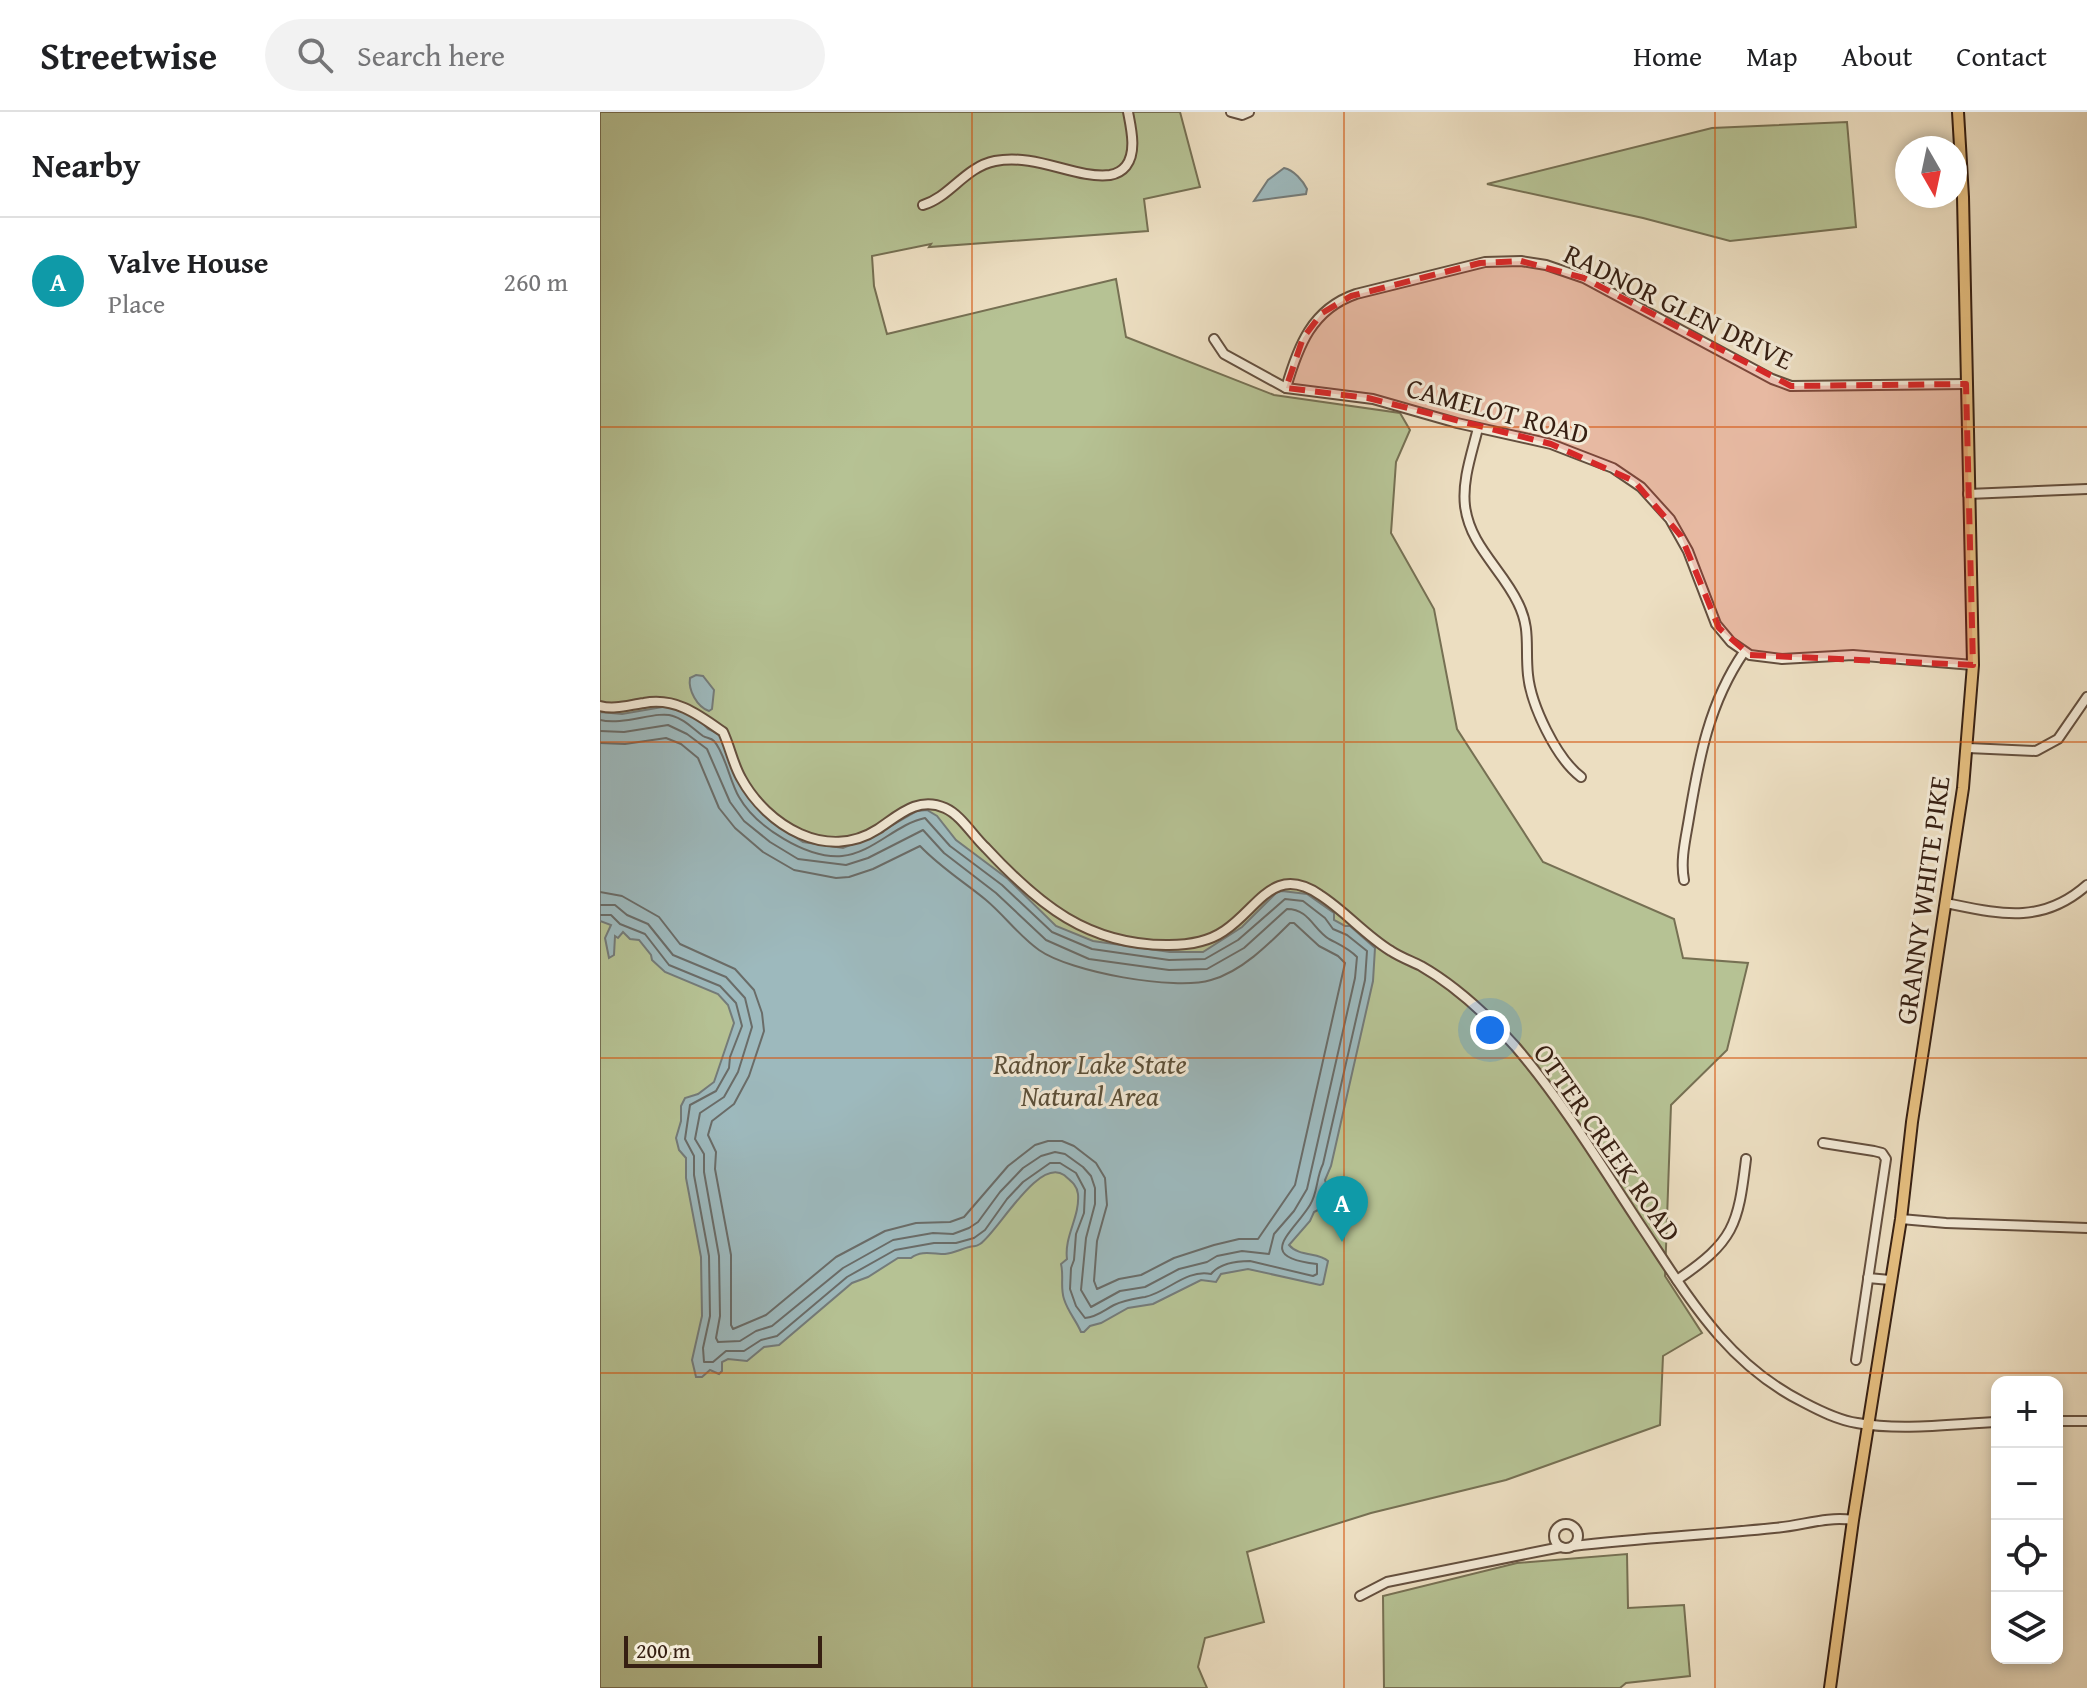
<!DOCTYPE html>
<html lang="en">
<head>
<meta charset="utf-8">
<style>
  :root { --surface:#fff; --page:#f2f2f2; --text:#202124; --muted:#757577; --line:#e0e0e0; --accent:#2563eb }
  body { margin:0; font-family:"Gentium Book Plus",serif; background:var(--page); color:var(--text) }
  .controls { position:absolute; right:24px; bottom:24px; display:grid; overflow:hidden; border-radius:16px; box-shadow:0 4px 12px #0003 }
  .controls button { width:72px; height:72px; display:grid; place-items:center; padding:0; border:0; border-bottom:2px solid var(--line); background:var(--surface); color:var(--text); font:40px sans-serif }
  .compass { position:absolute; left:1295px; top:24px; width:72px; height:72px; border-radius:50%; background:var(--surface); box-shadow:0 4px 12px #0003; rotate:171deg }
  .scale { position:absolute; left:24px; bottom:20px; width:198px; box-sizing:border-box; padding-left:8px; border:4px solid #361f12; border-top:0; font-size:22px; line-height:28px; white-space:nowrap; color:#361f12; -webkit-text-stroke:6px #f3ead7; paint-order:stroke }
  .you { position:absolute; left:890px; top:918px; width:28px; height:28px; margin:-20px; border:6px solid #fff; border-radius:50%; background:#1a73e8; box-shadow:0 0 0 12px #1a73e833 }
  .badge { display:grid; place-items:center; width:52px; height:52px; border-radius:50%; background:var(--accent); color:#fff; font-size:26px; font-weight:700 }
  .pin { position:absolute; translate:-50% -66px; filter:drop-shadow(0 2px 4px #0008) }
  .pin::after { content:''; position:absolute; top:42px; width:28px; height:24px; background:inherit; clip-path:polygon(0 0,100% 0,50% 100%) }
  .list { margin:0; padding:0; list-style:none }
  h2 { display:flex; justify-content:space-between; align-items:center; height:104px; margin:0; padding:0 32px; font-size:34px }
  h2 small { font-size:26px; font-weight:400; color:var(--muted) }
  .list li { display:grid; grid-template-columns:52px 1fr auto; gap:24px; align-items:center; box-sizing:border-box; height:128px; padding:0 32px; border-top:2px solid var(--line) }
  .list b { display:block; font-size:30px; white-space:nowrap }
  .list p { margin:0; font-size:26px; white-space:nowrap; color:var(--muted) }
  .list em { font-size:26px; font-style:normal; color:var(--muted) }
  .icon { flex:none; width:44px; height:44px; fill:none; stroke:currentColor; stroke-width:2; stroke-linecap:round; stroke-linejoin:round }
  .map { position:relative; flex:none; width:1487px; height:1576px; overflow:hidden }
  header { display:flex; align-items:center; gap:48px; box-sizing:border-box; height:112px; padding:0 40px; background:var(--surface); border-bottom:2px solid var(--line) }
  header strong { font-size:38px }
  nav { display:flex; gap:44px; margin-inline-start:auto; font-size:28px }
  .search { width:560px; height:72px; background:var(--page); display:flex; align-items:center; gap:20px; box-sizing:border-box; padding:0 28px; border-radius:44px; color:var(--muted); font-size:30px }
  main { display:flex }
  aside { flex:1; background:var(--surface) }
  .map>svg:first-child { display:block }
  .green { fill:#b6c294; stroke:#767053; stroke-width:2 }
  .water { fill:#9db9bd; stroke:#747b79; stroke-width:2 }
  .lines { fill:none; stroke-linecap:round; stroke-linejoin:round }
  .shore { stroke:#6a6c68; stroke-width:2 }
  .minor-casing { stroke:#644f3e; stroke-width:12 }
  .major-casing { stroke:#361f12; stroke-width:14 }
  .minor { stroke:#f3ead7; stroke-width:8 }
  .major { stroke:#e6bf80; stroke-width:10 }
  .marked { fill:#d62828; fill-opacity:0.2; stroke:#d62828; stroke-width:6; stroke-dasharray:16 10; stroke-linejoin:round }
  .grid { fill:none; stroke:#d6530d; stroke-width:2; stroke-opacity:0.55 }
  .labels { text-anchor:middle; dominant-baseline:central; stroke-width:6; stroke-linejoin:round; paint-order:stroke }
  .street-label { font-size:28px; fill:#361f12; stroke:#f3ead7 }
  .park-label { font-size:28px; font-style:italic; fill:#5c5039; stroke:#f3ead7 }
</style>
</head>
<body>
<header>
<strong>Streetwise</strong>
<div class="search"><svg class="icon" aria-label="search" viewBox="0 0 24 24"><circle cx="10" cy="10" r="6"/><path d="M15 15l6 6"/></svg>Search here</div>
<nav><a>Home</a><a>Map</a><a>About</a><a>Contact</a></nav>
</header>
<main>
<aside>
<h2>Nearby<small></small></h2>
<ul class="list">
<li><span class="badge" style="background:#0f9aa8">A</span><div><b>Valve House</b><p>Place</p></div><em>260 m</em></li>
</ul>
</aside>
<div class="map">
<svg width="1487" height="1576" viewBox="0 0 1487 1576">
  <rect width="100%" height="100%" fill="#ecdec1"/>
  <filter id="stains"><feTurbulence type="fractalNoise" baseFrequency=".0025" numOctaves="4"/><feColorMatrix values="0 0 0 0 .2 0 0 0 0 .09 0 0 0 0 .02 0 0 0 .5 -.17"/></filter>
  <radialGradient id="worn" r=".72"><stop offset=".6" stop-color="#630" stop-opacity="0"/><stop offset="1" stop-color="#630" stop-opacity=".3"/></radialGradient>
  <g class="green">
    <polygon points="0,0 580,0 600,75 544,87 548,119 329,135 331,132 272,144 274,174 287,222 516,167 526,225 674,283 800,301 810,318 796,350 791,421 834,497 857,617 943,750 1074,807 1083,846 1148,851 1127,938 1071,993 1065,1164 1102,1221 1063,1244 1060,1313 906,1368 771,1401 647,1440 664,1510 605,1526 598,1555 607,1576 0,1576"/>
    <polygon points="1247,10 1256,115 1130,129 1043,106 887,72 1112,16"/>
    <polygon points="1027,1442 1028,1496 1084,1493 1090,1564 1026,1571 1020,1576 784,1576 783,1484 917,1451"/>
  </g>
  <g class="water">
    <path d="M684,56c10,2 19,13 23,21l-1,5 -52,7 14,-21z"/>
    <path d="M96,563l7,1 11,14 -2,19 -3,2c-12,-4 -21,-21 -19,-33z"/>
    <path d="M68,594l30,12 10,11 11,5 31,66 30,27 23,15 40,6 32,-13 42,-24 10,-1 10,6 19,24 52,39 48,47 37,15 77,11h33l39,-25 35,-35 5,-1 25,3 27,19v7l11,6h5l25,22 -2,33 -42,185 -6,14 4,14 -9,7 -2,9 -4,2 -4,9 -21,24c10,12 30,7 39,16l-5,23 -3,1 -72,-16 -27,5 -5,8 -15,-2 -48,24 -25,4 -27,15 -11,3 -6,6h-3c-5,-12 -13,-20 -17,-33 -4,-12 0,-23 -3,-35l6,-5c-3,-23 13,-42 11,-65 -1,-9 -7,-13 -14,-19 -26,-18 -66,57 -84,69 -6,4 -5,1 -11,3 -8,2 -15,6 -24,7 -12,0 -24,-4 -34,4h-13l-30,19 -16,6 -73,62 -15,2 -17,14 -19,-2 -6,3v9l-3,3 -9,-4 -8,7h-6l-4,-17 10,-44 -1,-59 -15,-79v-20l-7,-8 -3,-12 5,-17v-15l4,-8 13,-4 16,-12 20,-59 -6,-18 -10,-11 -53,-22 -13,-12 -1,-5 -12,-15 -9,-1 -7,-7 -5,6 -3,-2 -1,19 -5,3 -4,-20 6,-13 -11,-4v-209l22,2z"/>
  </g>
  <g class="lines">
    <g class="shore">
      <path d="M0,608c23,6 58,-10 73,-4 13,4 19,12 30,20 3,2 8,2 11,5 11,12 16,41 25,56 17,30 68,62 103,59 31,-3 54,-32 83,-38l25,28 52,39 50,47 40,17 77,11 36,-1 33,-19 47,-41 18,2 22,17 8,11 14,6 20,16 -2,29 -42,184c-7,14 -5,28 -13,41 -18,29 -56,52 7,59v10l-4,2 -63,-15c-14,0 -30,2 -39,13 -25,-5 -43,18 -66,23 -11,2 -20,3 -31,8 -10,5 -17,12 -29,13l-9,-12 -6,-17 1,-21 3,-8 2,-26 8,-21 1,-23 -9,-17 -16,-10h-10l-27,19 -16,17 -22,31 -11,8 -18,5h-22l-39,7 -48,27 -70,59 -16,4 -17,11h-18l-13,11h-9l-1,-14 7,-32 -1,-60 -15,-81v-19l-9,-17 5,-34 26,-14 13,-23 1,-11 12,-31 -6,-23 -16,-17 -51,-21 -24,-31 -25,-10 -9,-9h-11"/>
      <path d="M0,619l24,1 44,-7 19,9 20,15 23,53 14,19 26,21 28,17 48,6 22,-7 55,-28 21,23 52,40 50,47 43,19 80,11 38,-1 37,-21 43,-39c22,0 26,20 42,30 11,6 19,9 28,18l-2,21 -48,211 -13,22 -20,23 -5,20 -27,-3 -25,5 -10,6 -28,7 -34,18 -25,4 -29,16 -10,-17 5,-52 9,-34v-16l-4,-12 -8,-9 -18,-13 -10,-2 -14,4 -18,12 -23,24 -22,30 -9,6 -16,6 -20,-1 -40,7 -50,28 -71,58 -16,5 -16,10 -22,1 -2,-4 4,-22 -1,-60 -15,-84v-18l-9,-15 5,-26 24,-16 14,-25 14,-45 -7,-29 -19,-21 -53,-22 -25,-31 -21,-9 -12,-10h-15"/>
      <path d="M0,631l25,1 41,-6 15,6 17,14 21,50 16,20 28,24 31,18 42,8 13,-1 24,-8 47,-23c20,21 44,36 66,54 19,16 33,36 53,50 31,22 136,41 172,30 30,-8 58,-36 79,-57h4l25,23 19,10 7,7 -50,222 -37,54h-19l-25,6 -40,13 -33,17 -22,4 -22,10 -3,-8 3,-40 10,-36 -2,-27 -9,-15 -22,-17 -12,-5h-14l-13,4 -27,21 -44,51 -14,5 -34,1 -31,8 -49,26 -70,58 -33,14 -2,-4v-70l-16,-86 1,-17 -8,-17 4,-14 22,-17 15,-28 15,-45 -2,-18 -8,-23 -19,-21 -55,-25 -21,-27 -37,-21 -22,-4"/>
    </g>
    <g class="minor-casing">
      <g id="minor">
        <polyline points="631,0 642,3 649,0"/>
        <path d="M323,93c27,-8 42,-38 72,-44 42,-8 80,18 115,14 6,-1 12,-4 16,-9 11,-14 5,-38 2,-54"/>
        <polyline points="614,227 624,242 686,276 773,287 857,311 951,332 1013,356 1041,375 1070,407 1088,439 1116,512 1131,530 1150,543 1182,547 1253,543 1373,553"/>
        <path d="M686,276c12,-42 26,-79 70,-94l129,-32 36,-1 25,4 38,13 188,101 19,7 175,-2"/>
        <path d="M878,316c-6,25 -16,52 -13,78 5,40 37,63 53,97 13,26 7,44 10,72 3,30 28,83 53,102"/>
        <polyline points="1368,382 1487,377"/>
        <path d="M0,594c14,4 29,-1 44,-3 32,-6 55,12 79,29 7,15 10,32 18,46 26,48 86,84 137,51 21,-14 40,-33 67,-21 16,7 28,28 41,40 52,56 102,98 183,97 19,0 39,-3 55,-14 34,-22 49,-68 96,-36 25,16 46,41 71,56 9,6 20,10 30,15 35,20 67,50 94,80 48,56 87,121 128,183 46,69 83,134 160,173 17,9 35,18 54,21 44,8 95,1 140,-1"/>
        <polyline points="1368,636 1436,639 1458,627 1487,585"/>
        <path d="M1084,768c-4,-20 2,-43 5,-62 10,-60 20,-115 55,-166"/>
        <path d="M1346,791c54,11 96,22 141,-18"/>
        <polyline points="1223,1031 1274,1039 1282,1041 1286,1047 1256,1248"/>
        <polyline points="1301,1107 1346,1111 1487,1116"/>
        <polyline points="1268,1166 1290,1168"/>
        <path d="M1077,1168c57,-39 61,-54 69,-121"/>
        <polyline points="1457,1309 1487,1309"/>
        <circle cx="966" cy="1424" r="12"/>
        <path d="M973,1434c67,-8 134,-11 201,-18 28,-2 51,-12 79,-8"/>
        <polyline points="760,1484 787,1470 961,1435"/>
      </g>
    </g>
    <g class="major-casing">
      <polyline id="major" points="1230,1576 1253,1408 1301,1107 1312,1010 1363,676 1373,553 1363,85 1358,0"/>
    </g>
    <use href="#minor" class="minor"/>
    <use href="#major" class="major"/>
  </g>
  <path class="marked" d="M921,149l63,17 207,108 175,-2 7,281 -223,-10 -31,-27 -38,-92 -47,-55 -83,-37 -183,-46 -82,-10 17,-50 19,-25 29,-17 129,-33z"/>
  <path class="grid" d="M372,0v1576M744,0v1576M1115,0v1576M0,315h1487M0,630h1487M0,946h1487M0,1261h1487"/>
  <g class="labels">
    <g class="street-label">
      <text transform="translate(1079 194) rotate(26)">RADNOR GLEN DRIVE</text>
      <text transform="translate(898 298) rotate(15)">CAMELOT ROAD</text>
      <text transform="translate(1322 788) rotate(-82)">GRANNY WHITE PIKE</text>
      <text transform="translate(1008 1030) rotate(55)">OTTER CREEK ROAD</text>
    </g>
    <g class="park-label">
      <text x="490" y="951">Radnor Lake State<tspan x="490" dy="32">Natural Area</tspan></text>
    </g>
  </g>
  <rect width="100%" height="100%" filter="url(#stains)"/>
  <rect width="100%" height="100%" fill="url(#worn)"/>
</svg>
<div class="controls">
<button>+</button>
<button>−</button>
<button><svg class="icon" aria-label="locate" viewBox="0 0 24 24"><circle cx="12" cy="12" r="6"/><path d="M12 2v4M12 18v4M2 12h4M18 12h4"/></svg></button>
<button><svg class="icon" aria-label="layers" viewBox="0 0 24 24"><path d="M12 4l9 5-9 5-9-5zM3 14l9 5 9-5"/></svg></button>
</div>
<svg class="compass" viewBox="-18 -18 36 36"><path d="M0-13l5 13h-10z" fill="#e53935"/><path d="M0 13l5-13h-10z" fill="#757577"/></svg>
<div class="scale">200 m</div>
<div class="you"></div>
<div class="pin badge" style="left:742px;top:1130px;background:#0f9aa8">A</div>
</div>
</main>
</body>
</html>
